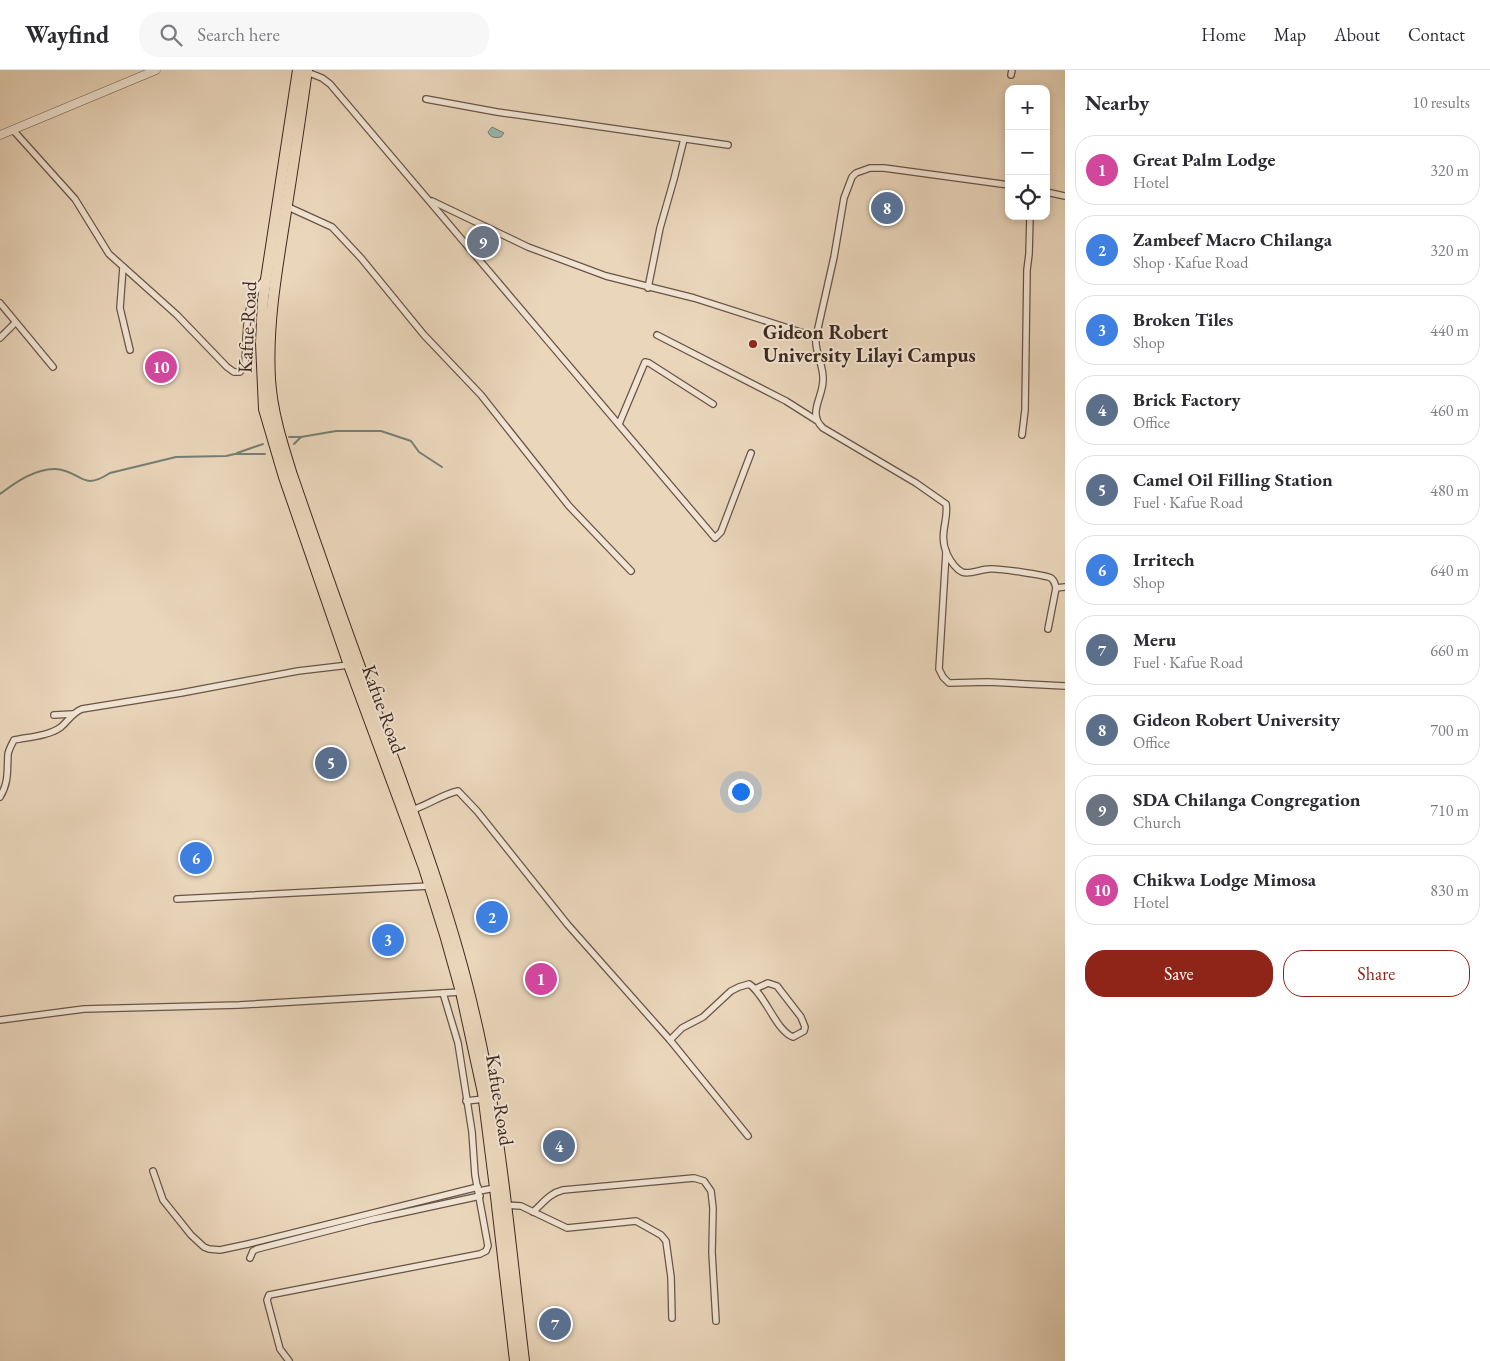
<!DOCTYPE html>
<html lang="en">
<head>
<meta charset="utf-8">
<style>
  :root { --surface:#fff; --page:#f7f7f7; --text:#2b2b33; --muted:#7c7c81; --line:#e1e1e2; --accent:#8f2418 }
  body { margin:0; font-family:"EB Garamond",serif; background:var(--page); color:var(--text) }
  .controls { position:absolute; right:15px; top:15px; display:grid; overflow:hidden; border-radius:10px; box-shadow:0 2px 8px #0003 }
  .controls button { width:45px; height:45px; display:grid; place-items:center; padding:0; border:0; border-bottom:1px solid var(--line); background:var(--surface); color:var(--text); font:25px sans-serif }
  .you { position:absolute; left:740px; top:721px; width:18px; height:18px; margin:-12px; border:4px solid #fff; border-radius:50%; background:#1a73e8; box-shadow:0 0 0 8px #1a73e833 }
  .badge { display:grid; place-items:center; width:32px; height:32px; border-radius:50%; background:var(--accent); color:#fff; font-size:16px; font-weight:700 }
  .pin { position:absolute; translate:-50% -50%; border:2px solid #fff; box-shadow:0 1px 5px #0006 }
  .list { margin:0; padding:0; list-style:none }
  h2 { display:flex; justify-content:space-between; align-items:center; height:65px; margin:0; padding:0 20px; font-size:21px }
  h2 small { font-size:16px; font-weight:400; color:var(--muted) }
  .list li { display:grid; grid-template-columns:32px 1fr auto; gap:15px; align-items:center; box-sizing:border-box; height:70px; margin:0 10px 10px; padding:0 10px; border:1px solid var(--line); border-radius:20px }
  .list b { display:block; font-size:19px; white-space:nowrap }
  .list p { margin:0; font-size:16px; white-space:nowrap; color:var(--muted) }
  .list em { font-size:16px; font-style:normal; color:var(--muted) }
  .actions { display:flex; gap:10px; padding:15px 20px }
  .actions a { flex:1; padding:11px 0; border:1px solid var(--accent); border-radius:20px; text-align:center; font-size:18px; color:var(--accent) }
  .actions .main { background:var(--accent); color:#fff }
  .icon { flex:none; width:28px; height:28px; fill:none; stroke:currentColor; stroke-width:2; stroke-linecap:round; stroke-linejoin:round }
  .map { position:relative; flex:none; width:1065px; height:1291px; overflow:hidden }
  header { display:flex; align-items:center; gap:30px; box-sizing:border-box; height:70px; padding:0 25px; background:var(--surface); border-bottom:1px solid var(--line) }
  header strong { font-size:24px }
  nav { display:flex; gap:28px; margin-inline-start:auto; font-size:18px }
  .search { width:350px; height:45px; background:var(--page); display:flex; align-items:center; gap:12px; box-sizing:border-box; padding:0 18px; border-radius:20px; color:var(--muted); font-size:19px }
  main { display:flex }
  aside { flex:1; background:var(--surface) }
  .map>svg:first-child { display:block }
  .water { fill:url(#water-ripples); stroke:#747f76 }
  .lines { fill:none; stroke-linecap:round; stroke-linejoin:round }
  .stream { stroke:#747f76; stroke-width:2 }
  .minor-casing { stroke:#685447; stroke-width:8 }
  .tertiary-casing { stroke:#685447; stroke-width:9 }
  .trunk-casing { stroke:#3d2820; stroke-width:12 }
  .minor { stroke:#f1e4d3; stroke-width:5.5 }
  .tertiary { stroke:#f1e4d3; stroke-width:8 }
  .trunk { stroke:#ead6bb; stroke-width:10 }
  .poi-dot { fill:#8f2418; stroke:#f1e4d3; stroke-width:2 }
  .labels { text-anchor:middle; dominant-baseline:central; stroke-width:4; stroke-linejoin:round; paint-order:stroke }
  .street-label { font-size:20px; fill:#3d2820; stroke:#f1e4d3 }
  .poi-label { font-size:20px; font-weight:bold; fill:#3d2820; stroke:#f1e4d3; text-anchor:start }
</style>
</head>
<body>
<header>
<strong>Wayfind</strong>
<div class="search"><svg class="icon" aria-label="search" viewBox="0 0 24 24"><circle cx="10" cy="10" r="6"/><path d="M15 15l6 6"/></svg>Search here</div>
<nav><a>Home</a><a>Map</a><a>About</a><a>Contact</a></nav>
</header>
<main>
<div class="map">
<svg width="1065" height="1291" viewBox="0 0 1065 1291">
  <defs>
    <pattern id="water-ripples" width="26" height="14" patternUnits="userSpaceOnUse" patternTransform="scale(1.25)"><rect width="26" height="14" fill="#98b9b0"/><path d="M2 4q2-2 4 0t4 0M15 11q2-2 4 0t4 0" fill="none" stroke="#7d968f"/></pattern>
  </defs>
  <rect width="100%" height="100%" fill="#ead6bb"/>
  <filter id="stains"><feTurbulence type="fractalNoise" baseFrequency=".004" numOctaves="4"/><feColorMatrix values="0 0 0 0 .2 0 0 0 0 .09 0 0 0 0 .02 0 0 0 .5 -.17"/></filter>
  <radialGradient id="worn" r=".72"><stop offset=".6" stop-color="#630" stop-opacity="0"/><stop offset="1" stop-color="#630" stop-opacity=".3"/></radialGradient>
  <path class="water" d="M492,57l12,6 -3,4c-5,1 -11,1 -13,-5z"/>
  <g class="lines">
    <g class="stream">
      <polyline points="289,367 301,367"/>
      <polyline points="294,374 301,367 336,361 381,361 411,371 419,382 442,397"/>
      <polyline points="237,383 263,374"/>
      <path d="M0,424c16,-12 36,-26 56,-25 26,2 25,23 54,4l66,-16 50,-1 9,-2h30"/>
    </g>
    <g class="minor-casing">
      <g id="minor">
        <polyline points="307,2 322,8 330,14 715,468 721,462 751,383"/>
        <polyline points="1011,5 1012,0"/>
        <polyline points="426,29 497,42 728,75"/>
        <path d="M13,60l62,69 34,55 68,61 50,52 7,5h6l5,-8c2,-28 -2,-63 20,-85"/>
        <path d="M1009,115l-125,-17h-14l-14,5 -4,4 -8,21 -10,59 -18,80c-2,15 8,28 7,43 0,18 -16,33 0,48l93,55 30,21c3,16 -8,30 1,50 3,6 9,15 15,18 8,3 19,-3 27,-3 8,-1 56,6 62,9 4,3 4,6 5,10l-8,41"/>
        <polyline points="1046,122 1065,126"/>
        <polyline points="432,131 528,177 606,206 694,228 816,267"/>
        <polyline points="286,136 332,157 361,188 424,265 481,325 569,436 631,501"/>
        <polyline points="123,197 120,238 130,280"/>
        <polyline points="648,218 660,158 674,109 684,69"/>
        <polyline points="0,233 53,297"/>
        <polyline points="657,265 786,331 816,350"/>
        <polyline points="0,268 15,253"/>
        <polyline points="619,354 645,292 649,293 713,334"/>
        <polyline points="1022,365 1025,340 1027,200 1029,184 1030,146"/>
        <polyline points="946,482 939,599 943,607 949,613 988,612 1065,616"/>
        <polyline points="1056,518 1065,517"/>
        <polyline points="54,645 73,644"/>
        <path d="M0,727c9,-15 7,-26 8,-43 1,-5 4,-10 6,-14 14,-3 35,-4 47,-13 8,-7 11,-14 21,-18l99,-16 117,-22 51,-6"/>
        <path d="M412,740c16,-5 31,-16 46,-19l19,20 91,114 102,115 78,96"/>
        <polyline points="177,829 430,816"/>
        <polyline points="0,950 84,939 239,935 461,922"/>
        <path d="M670,970l12,-12 21,-11 28,-26 8,-4 10,-3c16,10 27,47 44,53l11,-6 1,-4 -4,-10 -24,-31 -9,-3 -13,6"/>
        <polyline points="466,1031 484,1029"/>
        <polyline points="153,1101 163,1130 191,1165 204,1177 209,1179 220,1180 248,1174 478,1117"/>
        <polyline points="479,1121 495,1118"/>
        <polyline points="506,1135 521,1136 567,1158 636,1151 661,1165 666,1171 671,1207 672,1248"/>
        <path d="M533,1142c10,-9 17,-19 30,-22l131,-12 10,3 7,10 2,17 -1,44 4,69"/>
        <polyline points="250,1188 253,1181 257,1179 374,1149 480,1126"/>
        <polyline points="289,1291 280,1279 267,1230 269,1225 480,1184 486,1181 488,1176 475,1105 472,1062 458,973 443,923"/>
      </g>
    </g>
    <g class="tertiary-casing">
      <polyline id="tertiary" points="0,65 156,0"/>
    </g>
    <g class="trunk-casing">
      <g id="trunk">
        <polyline points="298,0 263,229 261,273 264,339 284,407 349,595 424,798 445,865 461,922 483,1023 495,1118 515,1291"/>
        <path d="M307,0c-7,51 -15,103 -23,154 -8,51 -17,103 -14,155 2,33 12,64 22,96 28,81 57,163 87,244 35,97 72,194 95,294 27,114 36,232 50,348"/>
      </g>
    </g>
    <use href="#minor" class="minor"/>
    <use href="#tertiary" class="tertiary"/>
    <use href="#trunk" class="trunk"/>
  </g>
  <circle class="poi-dot" cx="753" cy="274" r="5"/>
  <g class="labels">
    <g class="street-label">
      <text transform="translate(247 257) rotate(-87)">Kafue Road</text>
      <text transform="translate(384 639) rotate(70)">Kafue Road</text>
      <text transform="translate(500 1030) rotate(81)">Kafue Road</text>
    </g>
    <g class="poi-label">
      <text x="763" y="262">Gideon Robert<tspan x="763" dy="23">University Lilayi Campus</tspan></text>
    </g>
  </g>
  <rect width="100%" height="100%" filter="url(#stains)"/>
  <rect width="100%" height="100%" fill="url(#worn)"/>
</svg>
<div class="controls">
<button>+</button>
<button>−</button>
<button><svg class="icon" aria-label="locate" viewBox="0 0 24 24"><circle cx="12" cy="12" r="6"/><path d="M12 2v4M12 18v4M2 12h4M18 12h4"/></svg></button>
</div>
<div class="you"></div>
<div class="pin badge" style="left:541px;top:909px;background:#d1479c">1</div>
<div class="pin badge" style="left:492px;top:847px;background:#3f7fe0">2</div>
<div class="pin badge" style="left:388px;top:870px;background:#3f7fe0">3</div>
<div class="pin badge" style="left:559px;top:1076px;background:#5c6f8a">4</div>
<div class="pin badge" style="left:331px;top:693px;background:#5c6f8a">5</div>
<div class="pin badge" style="left:196px;top:788px;background:#3f7fe0">6</div>
<div class="pin badge" style="left:555px;top:1254px;background:#5c6f8a">7</div>
<div class="pin badge" style="left:887px;top:138px;background:#5c6f8a">8</div>
<div class="pin badge" style="left:483px;top:172px;background:#6b7280">9</div>
<div class="pin badge" style="left:161px;top:297px;background:#d1479c">10</div>
</div>
<aside>
<h2>Nearby<small>10 results</small></h2>
<ul class="list">
<li><span class="badge" style="background:#d1479c">1</span><div><b>Great Palm Lodge</b><p>Hotel</p></div><em>320 m</em></li>
<li><span class="badge" style="background:#3f7fe0">2</span><div><b>Zambeef Macro Chilanga</b><p>Shop · Kafue Road</p></div><em>320 m</em></li>
<li><span class="badge" style="background:#3f7fe0">3</span><div><b>Broken Tiles</b><p>Shop</p></div><em>440 m</em></li>
<li><span class="badge" style="background:#5c6f8a">4</span><div><b>Brick Factory</b><p>Office</p></div><em>460 m</em></li>
<li><span class="badge" style="background:#5c6f8a">5</span><div><b>Camel Oil Filling Station</b><p>Fuel · Kafue Road</p></div><em>480 m</em></li>
<li><span class="badge" style="background:#3f7fe0">6</span><div><b>Irritech</b><p>Shop</p></div><em>640 m</em></li>
<li><span class="badge" style="background:#5c6f8a">7</span><div><b>Meru</b><p>Fuel · Kafue Road</p></div><em>660 m</em></li>
<li><span class="badge" style="background:#5c6f8a">8</span><div><b>Gideon Robert University</b><p>Office</p></div><em>700 m</em></li>
<li><span class="badge" style="background:#6b7280">9</span><div><b>SDA Chilanga Congregation</b><p>Church</p></div><em>710 m</em></li>
<li><span class="badge" style="background:#d1479c">10</span><div><b>Chikwa Lodge Mimosa</b><p>Hotel</p></div><em>830 m</em></li>
</ul>
<div class="actions"><a class="main">Save</a><a>Share</a></div>
</aside>
</main>
</body>
</html>
